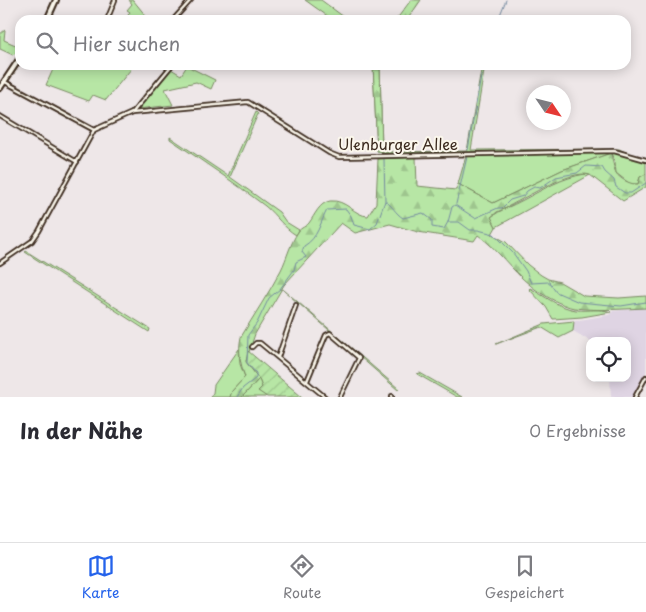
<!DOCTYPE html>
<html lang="de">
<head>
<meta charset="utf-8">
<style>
  :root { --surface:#fff; --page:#f2f2f3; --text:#2b2b33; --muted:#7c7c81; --line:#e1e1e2; --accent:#2563eb }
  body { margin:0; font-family:"Playpen Sans",sans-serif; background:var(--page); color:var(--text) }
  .controls { position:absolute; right:15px; bottom:15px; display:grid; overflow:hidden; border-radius:10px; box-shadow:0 2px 12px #0003 }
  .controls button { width:45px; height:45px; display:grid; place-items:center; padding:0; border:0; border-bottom:1px solid var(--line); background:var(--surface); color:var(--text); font:25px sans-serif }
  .compass { position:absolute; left:526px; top:85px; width:45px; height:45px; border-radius:50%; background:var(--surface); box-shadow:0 2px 12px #0003; rotate:125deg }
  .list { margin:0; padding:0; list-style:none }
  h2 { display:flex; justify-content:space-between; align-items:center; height:65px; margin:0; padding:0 20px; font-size:21px }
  h2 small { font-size:16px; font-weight:400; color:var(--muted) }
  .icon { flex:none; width:28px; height:28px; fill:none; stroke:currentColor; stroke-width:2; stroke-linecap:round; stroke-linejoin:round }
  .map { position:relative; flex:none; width:646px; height:397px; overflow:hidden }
  .search { position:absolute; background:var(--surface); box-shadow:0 2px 12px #0003; left:15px; right:15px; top:15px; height:55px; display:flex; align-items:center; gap:12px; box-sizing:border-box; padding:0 18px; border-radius:15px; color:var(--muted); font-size:19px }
  .sheet { height:145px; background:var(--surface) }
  nav { display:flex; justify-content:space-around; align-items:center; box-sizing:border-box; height:70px; border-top:1px solid var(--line); background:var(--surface); font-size:14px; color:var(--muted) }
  nav a { display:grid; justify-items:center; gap:2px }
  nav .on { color:var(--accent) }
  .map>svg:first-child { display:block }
  .built { fill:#dfd4e3 }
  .grass { fill:#b7e6a5; stroke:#798862 }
  .forest { fill:url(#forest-firs); stroke:#798862 }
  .garden { fill:url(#garden-furrows); stroke:#798862 }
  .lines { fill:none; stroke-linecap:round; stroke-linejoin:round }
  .stream { stroke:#758ba1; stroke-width:1 }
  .street-casing { stroke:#3b2a1e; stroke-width:6 }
  .secondary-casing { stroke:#3b2a1e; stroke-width:8 }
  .street { stroke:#fbf7ec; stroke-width:2.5 }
  .secondary { stroke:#fbf7ec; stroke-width:4 }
  .labels { text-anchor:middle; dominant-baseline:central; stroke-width:4; stroke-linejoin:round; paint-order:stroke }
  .street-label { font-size:15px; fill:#3b2a1e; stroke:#fbf7ec }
</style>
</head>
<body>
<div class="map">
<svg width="646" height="397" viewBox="0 0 646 397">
  <defs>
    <pattern id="forest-firs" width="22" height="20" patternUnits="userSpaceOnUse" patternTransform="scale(1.25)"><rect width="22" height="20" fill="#b7e6a5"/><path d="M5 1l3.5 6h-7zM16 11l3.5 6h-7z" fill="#9ec58e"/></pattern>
    <pattern id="garden-furrows" width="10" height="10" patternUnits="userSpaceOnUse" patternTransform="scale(1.25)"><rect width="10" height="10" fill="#b7e6a5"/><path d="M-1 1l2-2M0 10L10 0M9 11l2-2" fill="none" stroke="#9ec58e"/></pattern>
  </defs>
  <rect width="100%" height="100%" fill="#eee7e8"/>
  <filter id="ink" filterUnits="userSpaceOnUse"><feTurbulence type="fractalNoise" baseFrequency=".02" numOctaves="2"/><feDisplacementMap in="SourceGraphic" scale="10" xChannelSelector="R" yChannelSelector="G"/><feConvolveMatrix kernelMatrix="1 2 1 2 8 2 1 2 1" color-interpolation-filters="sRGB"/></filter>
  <g filter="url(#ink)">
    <polygon class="built" points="646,308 646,372 632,397 611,397 610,378 627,378 627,341 590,341 573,331 574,321 609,315 613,311"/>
    <g class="grass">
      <polygon points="129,0 133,0 146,16 141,20 133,20 128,15 130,12 127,10 132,4"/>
      <polygon points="5,30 4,40 20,47 20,53 18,55 15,53 13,55 0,49 0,34"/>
      <polygon points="55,65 126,65 131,69 106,100 93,95 89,101 46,85"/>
      <polygon points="373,65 380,65 382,152 467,151 482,65 485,65 471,150 619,149 646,161 646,174 640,177 638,184 630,184 616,173 615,163 611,153 562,170 493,203 458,184 466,156 383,159 382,152 377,151"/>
      <polygon points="187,66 215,80 211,89 196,82 165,89 173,105 137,109 171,69 181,75"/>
      <path d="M256,112l2,2 -28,63 49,35 7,10 13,8 -3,5c-12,-7 -20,-20 -31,-29 -31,-24 -63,-45 -95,-67v-2l58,39z"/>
      <path d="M585,174l5,1 -94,52 -5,-10c9,-7 21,-11 32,-17 21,-11 38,-22 62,-26z"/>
      <polygon points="26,251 150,329 149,332 25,252"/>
      <path d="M530,288c14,8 30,20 46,22 12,1 24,-2 35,2l-29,5 -29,2 -7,-12 -17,-18z"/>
      <polygon points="282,289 284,290 399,389 398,390"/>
      <polygon points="574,321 573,331 559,338 541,327 496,344 544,324"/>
      <polygon points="239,349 240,364 245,377 232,391 230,397 210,397 213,393 214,385"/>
      <polygon points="420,373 462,397 457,397 417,374"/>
      <polygon points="259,379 262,387 259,391 266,396 265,397 242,397"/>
    </g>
    <g class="forest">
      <polygon points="305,0 321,0 348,20 333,20"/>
      <polygon points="411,0 421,0 407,20 396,20"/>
      <polygon points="373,65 380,65 382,152 377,151"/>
      <path d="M611,153c1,5 3,16 5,20 4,6 15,12 22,11l2,-7 6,-3v13l-23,14 -33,-26c-20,-7 -72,28 -93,37l-6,5 5,10 -4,7 14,8 22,23 13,10 7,4 12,3 24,14 35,2 27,-2v12c-24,1 -48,3 -72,0 -11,-2 -36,-15 -44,-23 -19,-15 -32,-36 -52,-50l-4,6 -56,-9 -28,-8 -35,9 -14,-10 -57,62 -29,49 -9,27 13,18 -17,18h-12l2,-6 13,-14c-5,-14 -7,-26 -4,-40 13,-22 28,-44 40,-67 6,-12 9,-26 17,-38 3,-5 8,-5 11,-9 6,-8 10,-20 21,-22 16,-2 25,15 38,15l8,-13 2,-44 38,-2 1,29 39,4 2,-6 35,19 69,-33z"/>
    </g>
    <polygon class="garden" points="248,351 302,397 267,397 258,391 262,387 259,379 246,362"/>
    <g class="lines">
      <g class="stream">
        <polyline points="498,20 506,0"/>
        <polyline points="468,150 483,65"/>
        <polyline points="384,159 385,201"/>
        <polyline points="456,204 467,157"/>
        <polyline points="448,222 459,222 470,230 478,230 494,234 513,253 526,271 531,283 549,282 556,292 579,302 621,306 646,302"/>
        <path d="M237,397l6,-9 13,-10v-5l-9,-10 1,-28 9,-12 12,-25 11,-9 14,-19 2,-8 10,-5 -4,-5 2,-6c14,-8 16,-23 23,-36l19,-1 5,7 3,9 16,4 7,-6 8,-22c8,5 10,12 18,17l20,-5 9,7v7l12,2 4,-7 4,-15 3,-2 20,13 23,-10h4l8,-8 13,-4 4,-5 7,-4 6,1 16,-11 21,-4 9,-7 16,1 3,5 9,8 2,7 9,6h6l15,-10"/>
      </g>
      <g class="street-casing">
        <g id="street">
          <polyline points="107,20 115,0"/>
          <polyline points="173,20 191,0"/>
          <polyline points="5,82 94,130"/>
          <polyline points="133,112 172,65"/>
          <polyline points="0,116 77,162"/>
          <polyline points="0,263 32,241 39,231 94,130 132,113 248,102 329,153 339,157 614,151 646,160"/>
          <polyline points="252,347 256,343 260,343 325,397"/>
          <polyline points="278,357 296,305"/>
          <polyline points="307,381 326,335 330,333 359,358 340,397"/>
          <polyline points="392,397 392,396"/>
          <polyline points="635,397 646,377"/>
        </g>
      </g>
      <g class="secondary-casing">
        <g id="secondary">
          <polyline points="47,20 56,0"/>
          <polyline points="0,88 20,58"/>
        </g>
      </g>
      <use href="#street" class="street"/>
      <use href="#secondary" class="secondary"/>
    </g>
  </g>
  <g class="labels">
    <g class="street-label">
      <text x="398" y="143">Ulenburger Allee</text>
    </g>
  </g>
</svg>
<div class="controls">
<button><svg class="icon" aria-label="locate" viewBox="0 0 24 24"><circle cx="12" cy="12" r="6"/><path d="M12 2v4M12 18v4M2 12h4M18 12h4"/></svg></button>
</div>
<svg class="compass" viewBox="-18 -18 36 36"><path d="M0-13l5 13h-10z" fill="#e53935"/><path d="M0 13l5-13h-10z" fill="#7c7c81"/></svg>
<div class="search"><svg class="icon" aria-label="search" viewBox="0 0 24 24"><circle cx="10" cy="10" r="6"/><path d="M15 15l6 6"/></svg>Hier suchen</div>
</div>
<section class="sheet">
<h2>In der Nähe<small>0 Ergebnisse</small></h2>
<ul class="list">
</ul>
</section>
<nav>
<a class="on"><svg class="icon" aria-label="map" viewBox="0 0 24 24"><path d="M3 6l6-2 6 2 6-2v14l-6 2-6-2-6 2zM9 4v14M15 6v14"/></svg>Karte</a>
<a><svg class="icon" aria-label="directions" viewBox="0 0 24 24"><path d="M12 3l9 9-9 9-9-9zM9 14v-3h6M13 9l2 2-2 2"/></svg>Route</a>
<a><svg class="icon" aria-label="saved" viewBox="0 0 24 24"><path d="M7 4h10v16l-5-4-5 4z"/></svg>Gespeichert</a>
</nav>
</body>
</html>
